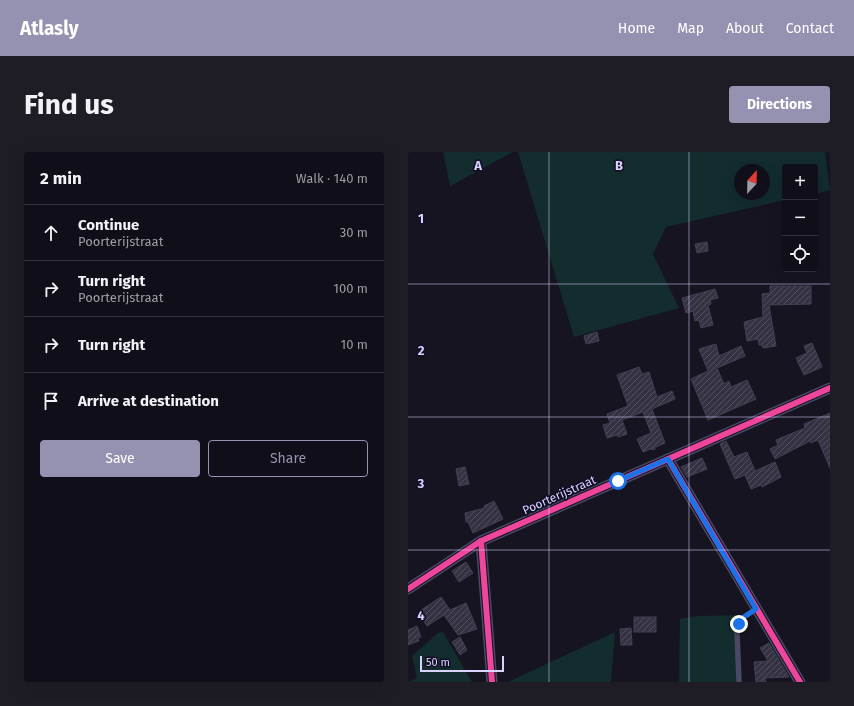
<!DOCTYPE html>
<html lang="en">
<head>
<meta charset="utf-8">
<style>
  :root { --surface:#100f19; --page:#1e1d26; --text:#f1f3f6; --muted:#9c9ca2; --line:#302f38; --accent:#9591b1 }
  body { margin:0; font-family:"Fira Sans",sans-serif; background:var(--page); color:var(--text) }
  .controls { position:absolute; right:12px; top:12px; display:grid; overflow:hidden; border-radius:4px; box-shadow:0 4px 16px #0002 }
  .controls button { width:36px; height:36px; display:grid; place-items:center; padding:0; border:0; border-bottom:1px solid var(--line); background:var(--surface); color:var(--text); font:20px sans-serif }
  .compass { position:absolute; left:326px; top:12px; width:36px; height:36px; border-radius:50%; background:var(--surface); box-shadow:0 4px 16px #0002; rotate:22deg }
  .scale { position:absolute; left:12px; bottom:10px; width:84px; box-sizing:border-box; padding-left:4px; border:2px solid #d9d4ff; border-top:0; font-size:11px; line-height:14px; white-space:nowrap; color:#d9d4ff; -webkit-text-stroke:3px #130f26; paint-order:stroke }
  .stop { position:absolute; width:12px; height:12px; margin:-9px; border:3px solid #1a73e8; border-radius:50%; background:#fff }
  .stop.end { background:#1a73e8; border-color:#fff; box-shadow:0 1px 4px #0008 }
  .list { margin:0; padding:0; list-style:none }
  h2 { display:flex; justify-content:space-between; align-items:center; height:52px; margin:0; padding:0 16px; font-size:17px }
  h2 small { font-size:13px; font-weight:400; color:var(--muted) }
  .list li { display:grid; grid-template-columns:26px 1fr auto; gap:12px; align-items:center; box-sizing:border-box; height:56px; padding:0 16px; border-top:1px solid var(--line) }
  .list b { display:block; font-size:15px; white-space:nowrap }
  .list p { margin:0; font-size:13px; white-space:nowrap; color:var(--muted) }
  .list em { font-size:13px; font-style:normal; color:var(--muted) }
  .actions { display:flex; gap:8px; padding:12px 16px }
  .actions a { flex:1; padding:9px 0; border:1px solid var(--accent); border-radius:4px; text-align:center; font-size:14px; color:var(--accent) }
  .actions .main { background:var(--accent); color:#fff }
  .icon { flex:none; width:22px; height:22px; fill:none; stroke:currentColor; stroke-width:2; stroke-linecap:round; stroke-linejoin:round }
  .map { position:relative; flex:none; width:422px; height:530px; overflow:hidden; border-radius:4px }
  header { display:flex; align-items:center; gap:24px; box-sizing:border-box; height:56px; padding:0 20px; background:var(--accent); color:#fff }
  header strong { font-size:19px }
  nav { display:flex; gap:22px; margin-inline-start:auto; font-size:14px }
  .intro { display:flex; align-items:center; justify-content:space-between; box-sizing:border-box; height:96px; padding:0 24px }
  h1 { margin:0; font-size:28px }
  .button { padding:10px 18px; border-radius:4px; background:var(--accent); color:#fff; font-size:14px; font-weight:700 }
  main { display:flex; gap:24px; padding:0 24px }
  aside { flex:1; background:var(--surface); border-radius:4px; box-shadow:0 4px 16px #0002 }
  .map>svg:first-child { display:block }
  .grass { fill:#132c2d; fill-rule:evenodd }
  .building { fill:url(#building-hatch); stroke:#433f54 }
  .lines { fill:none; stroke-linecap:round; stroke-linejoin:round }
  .service { stroke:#4a4962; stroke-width:5.5 }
  .minor { stroke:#4a4962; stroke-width:11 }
  .cycleway-casing { stroke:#130f26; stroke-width:8 }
  .cycleway { stroke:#ed469a; stroke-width:6 }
  .route { stroke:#1a73e8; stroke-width:5 }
  .grid { fill:none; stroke:#d9d4ff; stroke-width:1; stroke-opacity:0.55 }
  .labels { text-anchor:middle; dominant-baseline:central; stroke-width:3.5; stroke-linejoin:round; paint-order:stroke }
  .street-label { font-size:12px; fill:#d9d4ff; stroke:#130f26 }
  .grid-label { font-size:13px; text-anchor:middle; font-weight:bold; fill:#d9d4ff; stroke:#130f26; stroke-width:3.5; stroke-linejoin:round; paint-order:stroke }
</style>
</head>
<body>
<header>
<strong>Atlasly</strong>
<nav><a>Home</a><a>Map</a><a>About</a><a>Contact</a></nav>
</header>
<div class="intro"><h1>Find us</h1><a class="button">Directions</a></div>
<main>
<aside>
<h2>2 min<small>Walk · 140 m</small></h2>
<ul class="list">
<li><svg class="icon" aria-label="ahead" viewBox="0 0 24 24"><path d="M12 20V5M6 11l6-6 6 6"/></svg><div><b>Continue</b><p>Poorterijstraat</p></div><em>30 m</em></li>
<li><svg class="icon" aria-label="right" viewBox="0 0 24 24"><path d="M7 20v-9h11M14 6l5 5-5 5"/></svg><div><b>Turn right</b><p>Poorterijstraat</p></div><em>100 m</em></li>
<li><svg class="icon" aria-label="right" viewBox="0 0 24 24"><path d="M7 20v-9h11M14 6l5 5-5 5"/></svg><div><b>Turn right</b></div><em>10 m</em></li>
<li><svg class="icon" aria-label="arrive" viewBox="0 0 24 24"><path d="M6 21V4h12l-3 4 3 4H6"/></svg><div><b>Arrive at destination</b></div></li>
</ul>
<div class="actions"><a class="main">Save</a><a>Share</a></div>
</aside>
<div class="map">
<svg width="422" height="530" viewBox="0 0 422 530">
  <defs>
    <pattern id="building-hatch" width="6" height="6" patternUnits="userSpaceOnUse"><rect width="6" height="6" fill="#343243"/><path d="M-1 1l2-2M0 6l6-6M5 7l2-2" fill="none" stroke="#514f5f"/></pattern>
  </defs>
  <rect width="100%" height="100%" fill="#161421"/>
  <g class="grass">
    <polygon points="35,0 105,0 42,34"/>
    <path d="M110,0h307l5,38 -15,4v-27h-30v33l-119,27 -13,27 26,54 -105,29zM332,18h24v24h-24z"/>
    <polygon points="339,463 331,472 331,530 271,530 272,467 289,464"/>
    <polygon points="35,480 64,530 0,530 9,526 4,504 30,481"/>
    <polygon points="207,480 203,530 100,530"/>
  </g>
  <g class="building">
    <polygon points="299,90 300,99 289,101 287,92"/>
    <polygon points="362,134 403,134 403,152 361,153 368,194 355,196 354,193 351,193 350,187 339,189 336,170 355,165 354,142 362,141"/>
    <polygon points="307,137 310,146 302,148 303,152 300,153 305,173 293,176 291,168 287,169 285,159 278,161 274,146"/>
    <polygon points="189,180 191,189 178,192 176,184"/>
    <polygon points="404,191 414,215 396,223 388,206 399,201 396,194"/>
    <polygon points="308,192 311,204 333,194 337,204 309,216 316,232 321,229 323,235 339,228 348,247 300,268 283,227 300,219 291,197"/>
    <polygon points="231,215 234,222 241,220 249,245 264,239 267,247 244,257 257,291 248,295 246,298 243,297 235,300 229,287 243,281 235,260 214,268 219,282 210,285 209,283 199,286 195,273 202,271 199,262 220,254 209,223"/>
    <polygon points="422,261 422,316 410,288 403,291 402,289 367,307 362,297 370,293 368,288 397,276 396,272"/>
    <polygon points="318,289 326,305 339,300 347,319 367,310 373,325 354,335 353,333 343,337 337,323 327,327 312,292"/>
    <polygon points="294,306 299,317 279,325 273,315"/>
    <polygon points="57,315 61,332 51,334 48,317"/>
    <polygon points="86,349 95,367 65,381 60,370 58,370 57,361 77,356 76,354"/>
    <polygon points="58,410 65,421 51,430 44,419"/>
    <polygon points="33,445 42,458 58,451 69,477 50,483 36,463 19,474 10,460"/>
    <rect x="226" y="465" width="22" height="15"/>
    <polygon points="9,474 13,485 10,486 11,489 0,493 0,478"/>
    <polygon points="223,476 224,493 213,493 212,477"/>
    <polygon points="52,485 59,498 52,503 44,490"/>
    <polygon points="361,491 381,525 357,526 358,530 348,530 346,510 360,509 352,496"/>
  </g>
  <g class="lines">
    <polyline class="service" points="331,530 329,480 333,467 348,457"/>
    <g class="minor">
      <polyline points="260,307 392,530"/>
      <polyline points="73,389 84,530"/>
      <polyline points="0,437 73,389 422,236"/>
    </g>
    <g class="cycleway-casing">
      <g id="cycleway">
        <polyline points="260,307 392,530"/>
        <polyline points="73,389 84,530"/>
        <polyline points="0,437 73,389 422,236"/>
      </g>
    </g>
    <use href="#cycleway" class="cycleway"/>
  </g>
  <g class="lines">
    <polyline class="route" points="210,329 260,307 348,457 333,467 331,472"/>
  </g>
  <path class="grid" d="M141,0v530M281,0v530M0,132h422M0,265h422M0,398h422"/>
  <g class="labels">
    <g class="street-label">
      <text transform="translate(151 343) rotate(-24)">Poorterijstraat</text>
    </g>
  </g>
  <g class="grid-label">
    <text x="70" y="18">A</text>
    <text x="211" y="18">B</text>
    <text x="13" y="71">1</text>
    <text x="13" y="203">2</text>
    <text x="13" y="336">3</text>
    <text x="13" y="468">4</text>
  </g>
</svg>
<div class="controls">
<button>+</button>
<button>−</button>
<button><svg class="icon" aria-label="locate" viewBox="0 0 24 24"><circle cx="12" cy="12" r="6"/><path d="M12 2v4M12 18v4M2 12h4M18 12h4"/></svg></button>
</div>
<svg class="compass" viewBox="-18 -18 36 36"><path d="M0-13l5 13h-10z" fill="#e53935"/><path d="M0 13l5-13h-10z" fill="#9c9ca2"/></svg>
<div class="scale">50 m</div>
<div class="stop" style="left:210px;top:329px"></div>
<div class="stop end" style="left:331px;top:472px"></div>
</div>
</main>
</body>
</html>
